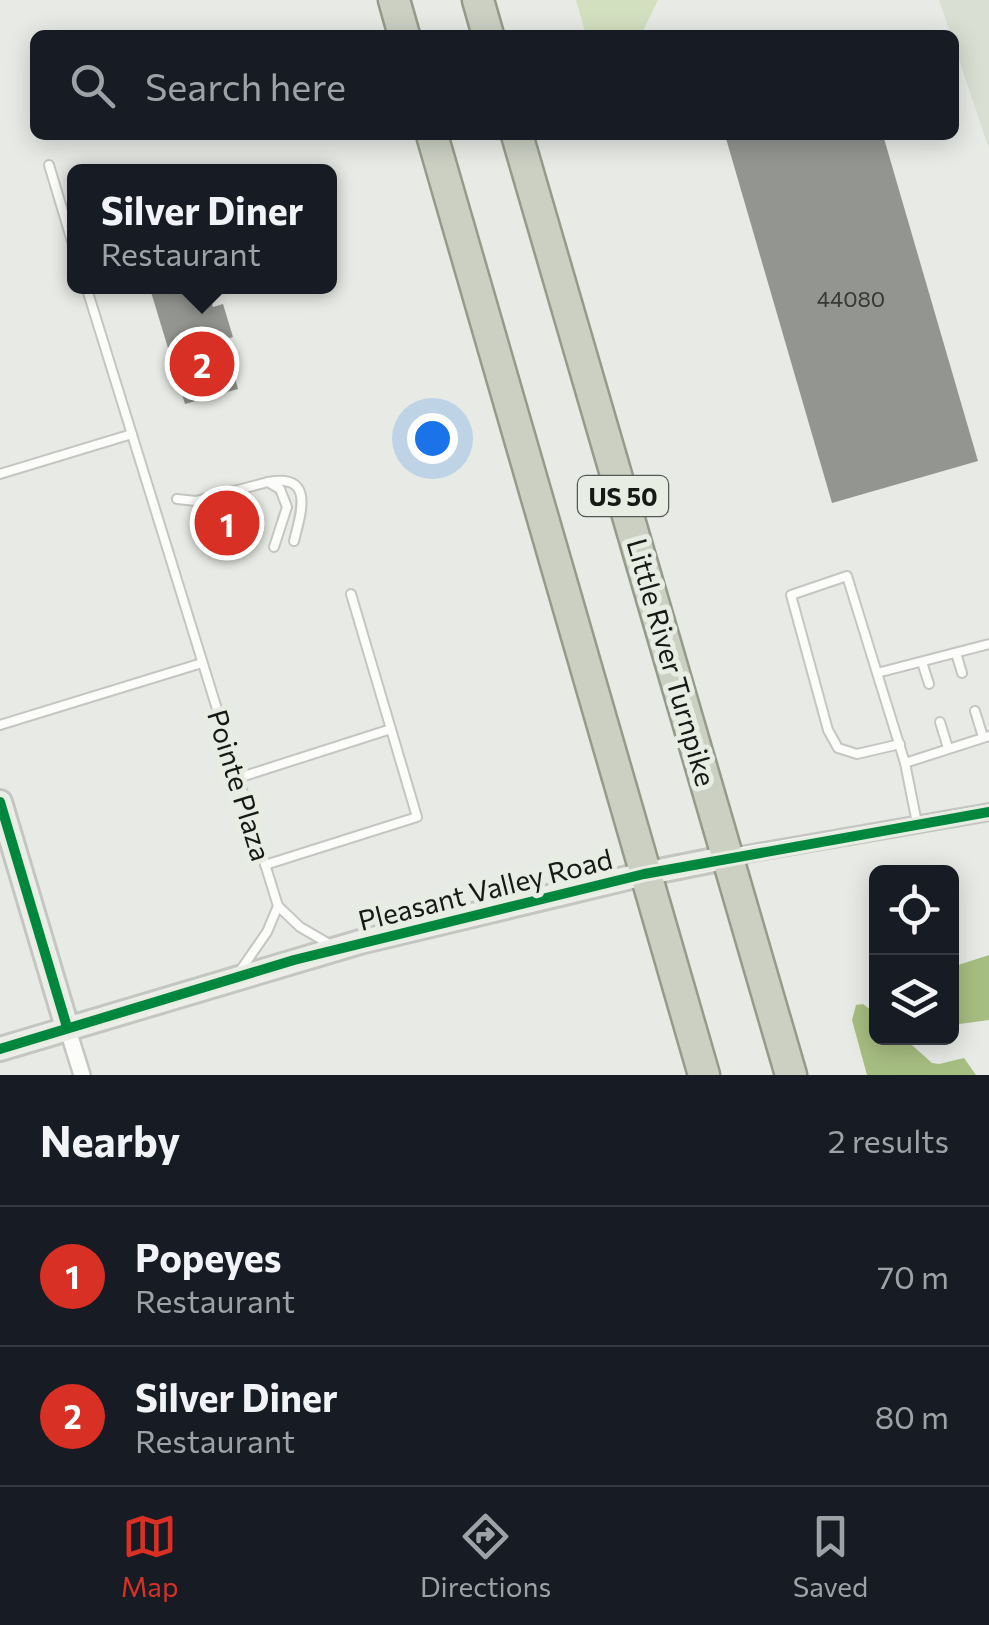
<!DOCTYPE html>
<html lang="en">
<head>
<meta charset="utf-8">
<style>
  :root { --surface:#171b24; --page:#242831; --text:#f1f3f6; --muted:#9ea1a6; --line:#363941; --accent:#d93025 }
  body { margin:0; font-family:Commissioner,sans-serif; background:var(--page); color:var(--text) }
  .controls { position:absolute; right:30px; bottom:30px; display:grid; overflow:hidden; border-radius:15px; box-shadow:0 5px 25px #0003 }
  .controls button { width:90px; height:90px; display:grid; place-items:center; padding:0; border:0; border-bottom:2px solid var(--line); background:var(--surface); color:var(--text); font:50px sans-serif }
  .you { position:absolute; left:432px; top:438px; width:35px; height:35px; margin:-25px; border:8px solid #fff; border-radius:50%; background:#1a73e8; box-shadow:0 0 0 15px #1a73e833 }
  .badge { display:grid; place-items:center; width:65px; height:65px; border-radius:50%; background:var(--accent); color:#fff; font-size:32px; font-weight:700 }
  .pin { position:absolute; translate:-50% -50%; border:5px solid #fff; box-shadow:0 2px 10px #0006 }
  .popup { position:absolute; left:67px; top:164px; width:270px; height:130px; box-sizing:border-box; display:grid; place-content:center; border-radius:15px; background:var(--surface); filter:drop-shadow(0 2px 8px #0005); font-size:32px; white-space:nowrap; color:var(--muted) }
  .popup b { font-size:38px; color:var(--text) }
  .popup::after { content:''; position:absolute; left:50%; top:100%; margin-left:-20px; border:20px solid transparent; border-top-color:var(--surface) }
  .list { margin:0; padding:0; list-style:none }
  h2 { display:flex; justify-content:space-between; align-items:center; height:130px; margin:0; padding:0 40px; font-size:42px }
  h2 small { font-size:32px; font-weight:400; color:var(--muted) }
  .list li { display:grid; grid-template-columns:65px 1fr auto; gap:30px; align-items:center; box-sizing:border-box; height:140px; padding:0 40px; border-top:2px solid var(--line) }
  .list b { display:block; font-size:38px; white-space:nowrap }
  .list p { margin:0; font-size:32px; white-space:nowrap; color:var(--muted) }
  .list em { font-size:32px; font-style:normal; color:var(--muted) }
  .icon { flex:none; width:55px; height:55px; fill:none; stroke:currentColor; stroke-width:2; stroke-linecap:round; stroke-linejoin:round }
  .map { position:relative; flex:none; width:989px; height:1075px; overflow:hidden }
  .search { position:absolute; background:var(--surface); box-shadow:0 5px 25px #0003; left:30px; right:30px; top:30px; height:110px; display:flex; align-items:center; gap:25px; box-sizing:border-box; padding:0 35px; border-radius:15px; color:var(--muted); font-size:38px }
  .sheet { height:410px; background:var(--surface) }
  nav { display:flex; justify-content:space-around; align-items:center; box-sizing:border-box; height:140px; border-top:2px solid var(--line); background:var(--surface); font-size:28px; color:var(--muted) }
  nav a { display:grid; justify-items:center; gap:5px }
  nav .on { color:var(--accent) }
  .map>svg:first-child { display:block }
  .built { fill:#dadfd3 }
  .green { fill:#d3e0c0 }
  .water { fill:#a7be82 }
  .building { fill:#939591 }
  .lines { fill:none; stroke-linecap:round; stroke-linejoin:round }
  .lane-casing { stroke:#c4c6c1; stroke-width:12 }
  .street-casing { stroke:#c4c6c1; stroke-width:20 }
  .secondary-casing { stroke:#c4c6c1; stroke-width:28 }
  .highway-casing { stroke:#959b8b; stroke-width:35 }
  .lane { stroke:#fcfcfb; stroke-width:8 }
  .street { stroke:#fcfcfb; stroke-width:15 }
  .secondary { stroke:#edeeea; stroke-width:22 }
  .highway { stroke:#cbd0c3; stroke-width:30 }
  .cycleway-casing { stroke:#e8ede3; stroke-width:16 }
  .cycleway { stroke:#00873e; stroke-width:10 }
  .labels { text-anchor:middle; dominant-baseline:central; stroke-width:10; stroke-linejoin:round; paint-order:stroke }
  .number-label { font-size:22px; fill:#363835 }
  .shield { fill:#e8ede3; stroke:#565954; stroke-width:2.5 }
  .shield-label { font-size:25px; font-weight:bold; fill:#171916 }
  .street-label { font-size:28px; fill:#171916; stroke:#e8ede3 }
</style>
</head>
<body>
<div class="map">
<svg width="989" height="1075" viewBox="0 0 989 1075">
  <rect width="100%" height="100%" fill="#e8ebe5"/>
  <polygon class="built" points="939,0 989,0 989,149 954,45 954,35 951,35"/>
  <polygon class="green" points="576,0 658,0 641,35 586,35"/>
  <g class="water">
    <polygon points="989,955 989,1020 952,1025 952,967"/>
    <polygon points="863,1004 876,1014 876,1038 904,1038 932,1063 939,1064 964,1058 976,1075 867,1075 852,1020 856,1005"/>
  </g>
  <g class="building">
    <polygon points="725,135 883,135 978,461 832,503"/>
    <polygon points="170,286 207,286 213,307 223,304 233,337 224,340 238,389 185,404 151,292"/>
    <polygon points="254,501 262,526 200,546 192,521"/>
  </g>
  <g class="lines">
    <g class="lane-casing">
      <g id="lane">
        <polyline points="49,165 74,248"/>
        <polyline points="86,286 278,906 300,927 331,945"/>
        <polyline points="0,474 132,434"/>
        <path d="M268,482c47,-9 33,31 26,59"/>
        <polyline points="177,499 196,501 268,482 280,489 287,507 274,547"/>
        <polyline points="956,653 962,673"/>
        <polyline points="922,662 929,684"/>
        <polyline points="877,673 905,763 917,823"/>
        <polyline points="975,711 983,737"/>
        <polyline points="940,722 948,748"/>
        <polyline points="0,725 202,663"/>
        <polyline points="900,744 857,754 838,748 828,730 791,595 847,576 877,673 989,644"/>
        <polyline points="905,763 989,736"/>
        <polyline points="238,778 391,729"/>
        <polyline points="265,865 417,817 351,594"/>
        <polyline points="240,971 267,932 278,906"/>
      </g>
    </g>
    <g class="street-casing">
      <g id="street">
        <polyline points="729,857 989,812"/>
        <polyline points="67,1027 82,1075"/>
      </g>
    </g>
    <g class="secondary-casing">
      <g id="secondary">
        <polyline points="0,802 67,1027"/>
        <polyline points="0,1049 360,942 644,874 729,857"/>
      </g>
    </g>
    <g class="highway-casing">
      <g id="highway">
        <polyline points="394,0 404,35"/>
        <polyline points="478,0 488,35"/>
        <polyline points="432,135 704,1075"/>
        <polyline points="517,135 791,1075"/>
      </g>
    </g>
    <use href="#lane" class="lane"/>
    <use href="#street" class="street"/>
    <use href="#secondary" class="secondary"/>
    <use href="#highway" class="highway"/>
    <g class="cycleway-casing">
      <g id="cycleway">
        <polyline points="0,802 67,1027"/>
        <polyline points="0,1049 294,960 644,874 989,812"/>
      </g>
    </g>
    <use href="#cycleway" class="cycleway"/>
  </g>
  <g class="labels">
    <g class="number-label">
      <text x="851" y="298">44080</text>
    </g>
    <rect class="shield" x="578" y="476" width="90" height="40" rx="8"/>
    <g class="shield-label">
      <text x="623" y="496">US 50</text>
    </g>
    <g class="street-label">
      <text transform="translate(672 662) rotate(74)">Little River Turnpike</text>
      <text transform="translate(240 785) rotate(73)">Pointe Plaza</text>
      <text transform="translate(485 889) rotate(-14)">Pleasant Valley Road</text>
    </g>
  </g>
</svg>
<div class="controls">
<button><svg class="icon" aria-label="locate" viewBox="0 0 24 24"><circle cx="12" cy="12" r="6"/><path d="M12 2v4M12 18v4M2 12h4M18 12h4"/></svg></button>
<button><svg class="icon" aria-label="layers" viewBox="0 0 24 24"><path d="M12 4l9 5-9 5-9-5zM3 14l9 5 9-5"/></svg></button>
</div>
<div class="you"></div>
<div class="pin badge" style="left:227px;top:523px">1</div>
<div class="pin badge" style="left:202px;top:364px">2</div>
<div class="popup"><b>Silver Diner</b>Restaurant</div>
<div class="search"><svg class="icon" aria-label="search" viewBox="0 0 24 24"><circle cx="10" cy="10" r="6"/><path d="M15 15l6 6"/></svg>Search here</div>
</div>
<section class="sheet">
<h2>Nearby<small>2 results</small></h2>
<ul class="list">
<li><span class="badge">1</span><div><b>Popeyes</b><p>Restaurant</p></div><em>70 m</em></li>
<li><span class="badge">2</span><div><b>Silver Diner</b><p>Restaurant</p></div><em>80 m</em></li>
</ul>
</section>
<nav>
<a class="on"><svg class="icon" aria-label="map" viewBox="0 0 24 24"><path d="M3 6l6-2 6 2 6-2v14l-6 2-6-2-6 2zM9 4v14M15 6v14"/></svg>Map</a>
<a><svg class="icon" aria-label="directions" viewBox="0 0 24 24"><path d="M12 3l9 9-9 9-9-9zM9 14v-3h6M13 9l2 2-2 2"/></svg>Directions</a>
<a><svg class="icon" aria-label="saved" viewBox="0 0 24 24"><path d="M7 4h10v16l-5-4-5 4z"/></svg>Saved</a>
</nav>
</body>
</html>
